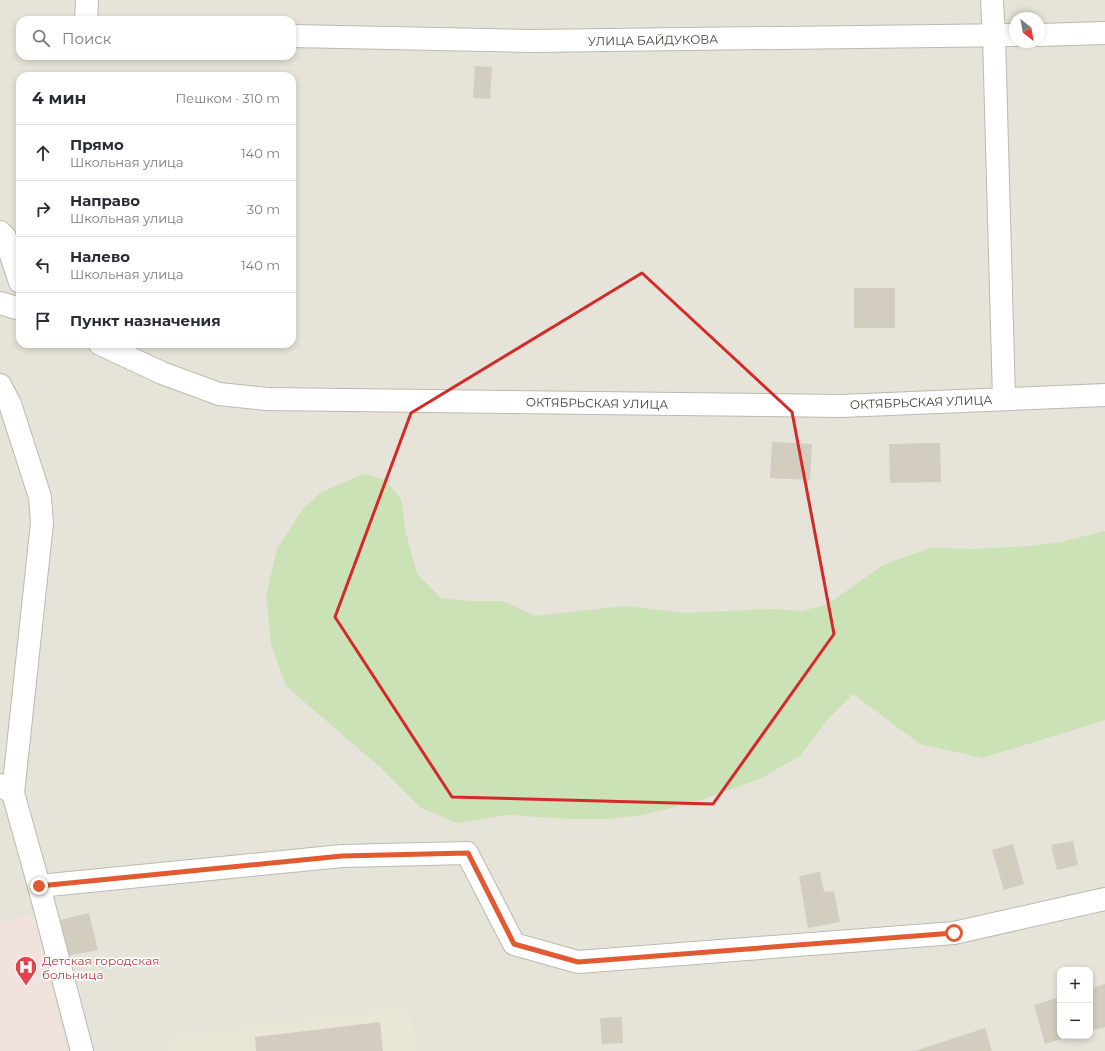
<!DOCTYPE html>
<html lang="ru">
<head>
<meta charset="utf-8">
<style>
  :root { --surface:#fff; --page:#f2f2f3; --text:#2b2b33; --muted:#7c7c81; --line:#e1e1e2 }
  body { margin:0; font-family:Montserrat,sans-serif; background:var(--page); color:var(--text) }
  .controls { position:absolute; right:12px; bottom:12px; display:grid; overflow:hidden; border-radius:8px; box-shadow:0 2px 6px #0003 }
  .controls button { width:36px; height:36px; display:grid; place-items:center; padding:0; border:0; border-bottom:1px solid var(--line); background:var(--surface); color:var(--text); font:20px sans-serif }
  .compass { position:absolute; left:1009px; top:12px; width:36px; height:36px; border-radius:50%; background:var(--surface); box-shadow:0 2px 6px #0003; rotate:149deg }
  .stop { position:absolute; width:12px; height:12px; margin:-9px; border:3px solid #e15a32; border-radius:50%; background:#fff }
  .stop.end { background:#e15a32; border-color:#fff; box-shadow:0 1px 4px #0008 }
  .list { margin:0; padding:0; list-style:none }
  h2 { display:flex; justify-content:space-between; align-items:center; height:52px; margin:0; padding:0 16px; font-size:17px }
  h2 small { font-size:13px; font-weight:400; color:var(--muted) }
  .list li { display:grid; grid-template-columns:26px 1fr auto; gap:12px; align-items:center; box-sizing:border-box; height:56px; padding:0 16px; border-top:1px solid var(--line) }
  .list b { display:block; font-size:15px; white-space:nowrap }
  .list p { margin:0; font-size:13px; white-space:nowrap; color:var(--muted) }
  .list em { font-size:13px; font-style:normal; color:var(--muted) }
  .icon { flex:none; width:22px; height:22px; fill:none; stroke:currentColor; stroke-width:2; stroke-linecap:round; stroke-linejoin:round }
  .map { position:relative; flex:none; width:1105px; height:1051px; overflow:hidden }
  .search { position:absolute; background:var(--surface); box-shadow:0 2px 6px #0003; left:16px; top:16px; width:280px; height:44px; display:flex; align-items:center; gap:10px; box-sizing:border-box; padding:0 14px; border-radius:12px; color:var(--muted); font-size:15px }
  .panel { position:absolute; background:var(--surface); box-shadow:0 2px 6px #0003; left:16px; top:72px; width:280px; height:276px; border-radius:12px }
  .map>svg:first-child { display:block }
  .residential { fill:#e6e3d8; fill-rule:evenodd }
  .education { fill:#eae6d5 }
  .medical { fill:#f2e2de }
  .green { fill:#cbe2b7 }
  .building { fill:#d3cdc0 }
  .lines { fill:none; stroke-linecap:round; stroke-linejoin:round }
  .minor-casing { stroke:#bdb9ad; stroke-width:24 }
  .minor { stroke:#fff; stroke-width:22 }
  .route { stroke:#e15a32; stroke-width:5 }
  .marked { fill:none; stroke:#d62828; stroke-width:3; stroke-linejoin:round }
  .labels { text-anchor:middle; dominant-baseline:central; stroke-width:3.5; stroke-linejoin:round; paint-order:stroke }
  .street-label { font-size:12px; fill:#454138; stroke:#fff }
  .health-label { font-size:12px; fill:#be3a42; stroke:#fff; text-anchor:start }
</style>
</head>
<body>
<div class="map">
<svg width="1105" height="1051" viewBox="0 0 1105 1051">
  <rect width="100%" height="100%" fill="#f3f0e9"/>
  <path class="residential" d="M0,0h1105v1051h-1105zM1015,18h24v24h-24zM20,20h272v36h-272zM20,76h272v268h-272zM1060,970h30v66h-30z"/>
  <polygon class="education" points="409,1006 416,1051 170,1051 168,1037"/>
  <polygon class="medical" points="33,914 67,1051 0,1051 0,923"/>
  <polygon class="green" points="363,474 385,480 401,499 406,533 417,574 441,598 470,601 503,601 535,616 625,606 685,613 771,609 802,611 828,604 883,565 930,548 973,549 1029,546 1061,542 1105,531 1105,720 983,758 920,744 853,694 827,720 801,755 760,779 698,801 643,815 605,819 572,819 506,815 457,823 421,808 381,768 286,686 271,644 266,595 277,549 302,510 320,493"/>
  <g class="building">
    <polygon points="475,66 492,67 490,99 473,98"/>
    <rect x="854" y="288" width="41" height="40"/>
    <polygon points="772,442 812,444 810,480 770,478"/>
    <polygon points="940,443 941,482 890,483 889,444"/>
    <polygon points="1073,841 1078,865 1057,870 1051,845"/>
    <polygon points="1013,844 1024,884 1004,890 992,850"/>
    <polygon points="820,872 824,892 834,891 840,922 808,928 799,876"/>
    <polygon points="89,913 98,950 68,956 60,920"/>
    <polygon points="1105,984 1105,1027 1090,1031 1090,989"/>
    <polygon points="1060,997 1060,1036 1071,1036 1045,1044 1034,1005"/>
    <polygon points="622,1017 623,1043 602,1044 600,1018"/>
    <polygon points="380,1022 383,1051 256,1051 255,1037"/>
    <polygon points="985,1028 992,1051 915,1051"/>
  </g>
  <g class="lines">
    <g class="minor-casing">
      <g id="minor">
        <polyline points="992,0 994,36 1004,399"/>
        <polyline points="86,20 87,0"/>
        <polyline points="1039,35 1105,33"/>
        <polyline points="292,36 531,41 1015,35"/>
        <polyline points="0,232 5,237 20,282"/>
        <polyline points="0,303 20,309"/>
        <polyline points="100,344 162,373 219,394 267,399 841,406 1105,395"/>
        <polyline points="0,385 10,404 40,497 42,523 13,793"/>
        <polyline points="0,785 13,793 39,886 342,856 467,853 514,944 578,962 954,933 1105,899"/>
        <polyline points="39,886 82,1051"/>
      </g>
    </g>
    <use href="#minor" class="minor"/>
  </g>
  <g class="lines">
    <polyline class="route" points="39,886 342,856 468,853 514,944 578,962 954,933"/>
  </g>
  <path class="marked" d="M642,273l150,139 42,222 -121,170 -261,-7 -117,-180 76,-204z"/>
  <defs>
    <g id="hospital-pin" transform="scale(1.15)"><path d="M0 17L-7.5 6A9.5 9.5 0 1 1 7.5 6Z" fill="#e0444e" stroke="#fff"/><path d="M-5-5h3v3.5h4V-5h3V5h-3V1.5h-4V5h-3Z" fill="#fff"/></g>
  </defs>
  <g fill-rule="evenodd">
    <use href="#hospital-pin" x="26" y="967"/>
  </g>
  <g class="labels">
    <g class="street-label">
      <text transform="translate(653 40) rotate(-1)">УЛИЦА БАЙДУКОВА</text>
      <text transform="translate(921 402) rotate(-2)">ОКТЯБРЬСКАЯ УЛИЦА</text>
      <text transform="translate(597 403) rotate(1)">ОКТЯБРЬСКАЯ УЛИЦА</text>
    </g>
    <g class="health-label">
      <text x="42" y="960">Детская городская<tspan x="42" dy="14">больница</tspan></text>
    </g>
  </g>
</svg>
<div class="controls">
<button>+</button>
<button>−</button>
</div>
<svg class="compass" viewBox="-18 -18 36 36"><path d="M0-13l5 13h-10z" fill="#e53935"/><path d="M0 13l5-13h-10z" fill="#7c7c81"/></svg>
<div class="stop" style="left:954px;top:933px"></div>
<div class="stop end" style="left:39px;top:886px"></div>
<div class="search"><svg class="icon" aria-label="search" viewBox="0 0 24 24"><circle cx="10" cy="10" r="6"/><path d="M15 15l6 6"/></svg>Поиск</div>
<section class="panel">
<h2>4 мин<small>Пешком · 310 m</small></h2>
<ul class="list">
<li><svg class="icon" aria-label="ahead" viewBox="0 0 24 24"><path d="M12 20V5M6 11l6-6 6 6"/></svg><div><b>Прямо</b><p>Школьная улица</p></div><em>140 m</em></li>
<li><svg class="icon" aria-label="right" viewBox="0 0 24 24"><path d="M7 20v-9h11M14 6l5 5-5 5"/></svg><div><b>Направо</b><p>Школьная улица</p></div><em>30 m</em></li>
<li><svg class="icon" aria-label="left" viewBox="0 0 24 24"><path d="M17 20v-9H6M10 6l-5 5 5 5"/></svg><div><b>Налево</b><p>Школьная улица</p></div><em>140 m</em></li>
<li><svg class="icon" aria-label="arrive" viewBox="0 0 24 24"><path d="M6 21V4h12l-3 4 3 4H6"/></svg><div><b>Пункт назначения</b></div></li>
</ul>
</section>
</div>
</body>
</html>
